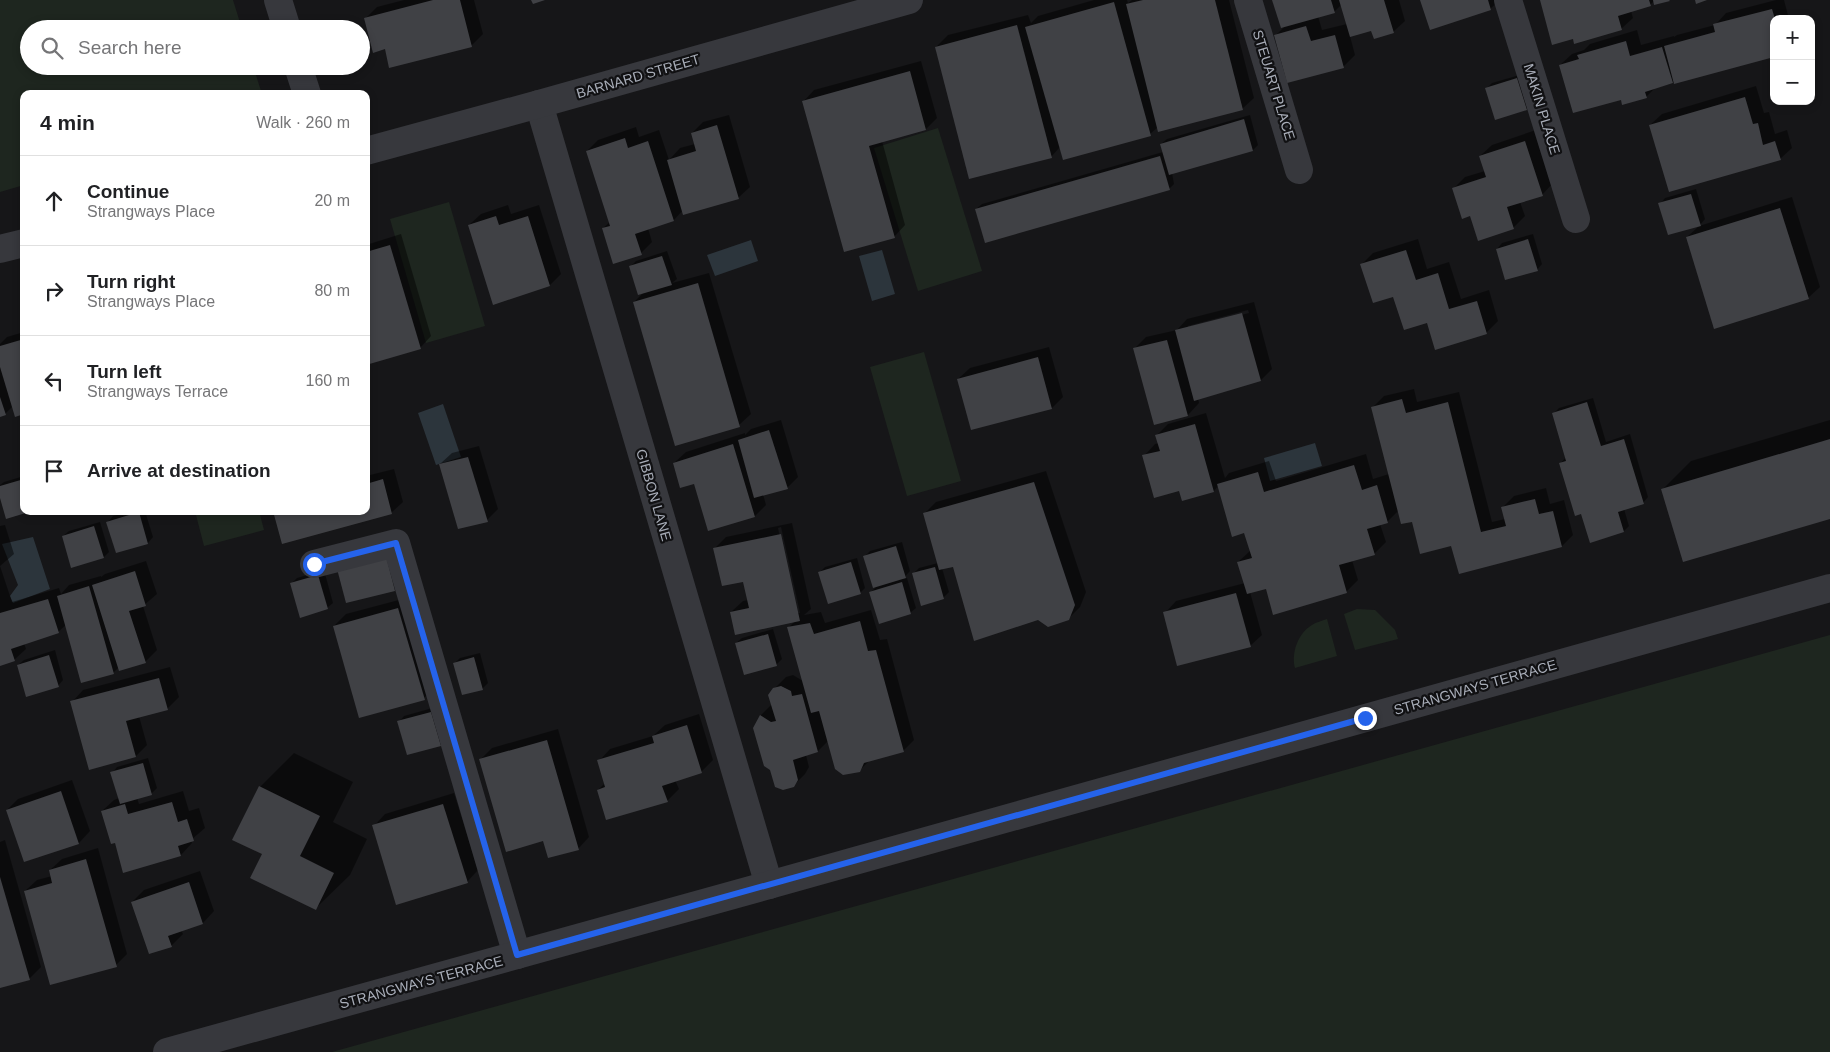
<!DOCTYPE html>
<html lang="en">
<head>
<meta charset="utf-8">
<style>
  :root { --surface:#fff; --page:#f6f6f6; --text:#202124; --muted:#757577; --line:#e0e0e0 }
  body { margin:0; font-family:Helvetica,sans-serif; background:var(--page); color:var(--text) }
  .controls { position:absolute; right:15px; top:15px; display:grid; overflow:hidden; border-radius:10px; box-shadow:0 2px 8px #0003 }
  .controls button { width:45px; height:45px; display:grid; place-items:center; padding:0; border:0; border-bottom:1px solid var(--line); background:var(--surface); color:var(--text); font:25px sans-serif }
  .stop { position:absolute; width:15px; height:15px; margin:-11px; border:4px solid #2563eb; border-radius:50%; background:#fff }
  .stop.end { background:#2563eb; border-color:#fff; box-shadow:0 1px 5px #0008 }
  .list { margin:0; padding:0; list-style:none }
  h2 { display:flex; justify-content:space-between; align-items:center; height:65px; margin:0; padding:0 20px; font-size:21px }
  h2 small { font-size:16px; font-weight:400; color:var(--muted) }
  .list li { display:grid; grid-template-columns:32px 1fr auto; gap:15px; align-items:center; box-sizing:border-box; height:90px; padding:0 20px; border-top:1px solid var(--line) }
  .list b { display:block; font-size:19px; white-space:nowrap }
  .list p { margin:0; font-size:16px; white-space:nowrap; color:var(--muted) }
  .list em { font-size:16px; font-style:normal; color:var(--muted) }
  .icon { flex:none; width:28px; height:28px; fill:none; stroke:currentColor; stroke-width:2; stroke-linecap:round; stroke-linejoin:round }
  .map { position:relative; flex:none; width:1830px; height:1052px; overflow:hidden }
  .search { position:absolute; background:var(--surface); box-shadow:0 2px 8px #0003; left:20px; top:20px; width:350px; height:55px; display:flex; align-items:center; gap:12px; box-sizing:border-box; padding:0 18px; border-radius:28px; color:var(--muted); font-size:19px }
  .panel { position:absolute; background:var(--surface); box-shadow:0 2px 8px #0003; left:20px; top:90px; width:350px; height:425px; border-radius:10px }
  .map>svg:first-child { display:block }
  .green { fill:#1e261f }
  .water { fill:#2c353c }
  .shadow { fill:#0007; fill-rule:evenodd }
  .building { fill:#404145 }
  .lines { fill:none; stroke-linecap:round; stroke-linejoin:round }
  .street { stroke:#37383d; stroke-width:28 }
  .route { stroke:#2563eb; stroke-width:6 }
  .labels { text-anchor:middle; dominant-baseline:central; stroke-width:4.5; stroke-linejoin:round; paint-order:stroke }
  .street-label { font-size:14px; fill:#a8adb8; stroke:#111113 }
</style>
</head>
<body>
<div class="map">
<svg width="1830" height="1052" viewBox="0 0 1830 1052">
  <rect width="100%" height="100%" fill="#161618"/>
  <g class="green">
    <polygon points="0,0 233,0 242,29 29,29 29,66 253,66 262,94 24,94 24,185 0,192"/>
    <polygon points="938,128 982,271 918,291 874,148"/>
    <polygon points="449,202 485,326 426,343 390,219"/>
    <polygon points="924,352 961,481 907,496 870,367"/>
    <polygon points="195,511 259,511 264,530 204,546"/>
    <polygon points="1357,609 1375,610 1395,630 1398,639 1355,650 1344,614"/>
    <path d="M1327,619l10,37 -42,12c-4,-15 3,-35 17,-43 4,-3 10,-4 15,-6z"/>
    <polygon points="1830,635 1830,1052 332,1052"/>
  </g>
  <g class="water">
    <polygon points="751,240 758,261 715,276 707,255"/>
    <polygon points="882,250 895,294 872,301 859,256"/>
    <polygon points="443,404 461,457 436,465 418,413"/>
    <polygon points="1315,443 1322,466 1270,481 1264,458"/>
    <polygon points="33,537 50,589 13,603 10,596 18,585 2,544"/>
  </g>
  <g class="shadow">
    <polygon points="404,0 474,0 483,34 472,45 385,47 365,19 377,7"/>
    <polygon points="1094,0 1127,0 1128,3 1132,0 1229,0 1254,98 1242,109 1158,127 1150,134 1060,147 1051,157 936,47 948,35 1028,15 1031,23 1038,16"/>
    <path d="M1274,0h125l6,21 -12,11 -21,-3 -22,7 5,19 -11,11 -56,16 -12,-47 9,-9zM1342,4l5,20 -25,6 -4,-14 16,-4z"/>
    <polygon points="1421,0 1500,0 1490,9"/>
    <polygon points="1541,0 1667,0 1654,1 1650,5 1631,11 1633,18 1621,29 1574,38"/>
    <polygon points="1776,0 1784,0 1789,19 1774,19 1774,56 1655,88 1646,97 1622,99 1560,65 1572,54 1584,50 1590,44 1637,30 1641,45 1674,36 1674,37 1677,35 1715,25 1726,13"/>
    <polygon points="921,61 937,118 926,129 882,141 905,225 894,237 803,102 814,90"/>
    <polygon points="1523,74 1532,104 1526,109 1487,88 1492,83"/>
    <polygon points="1756,86 1764,113 1769,112 1775,134 1787,130 1792,148 1780,159 1650,125 1662,114"/>
    <polygon points="729,115 750,187 738,198 683,210 674,220 648,228 652,242 641,253 603,228 610,222 587,151 598,140 636,127 639,137 659,130 669,160 680,148 695,144 692,133 703,122"/>
    <polygon points="1250,115 1258,145 1253,150 1172,173 1174,184 1169,189 976,209 982,204 1163,152 1161,144 1167,139"/>
    <polygon points="1536,130 1553,183 1542,195 1520,202 1525,216 1513,228 1471,215 1453,189 1465,177 1485,171 1480,156 1492,145"/>
    <polygon points="1696,189 1705,219 1700,225 1660,204 1665,198"/>
    <polygon points="1792,197 1820,287 1808,298 1687,237 1699,226"/>
    <polygon points="508,205 511,214 539,205 561,274 550,285 469,225 481,214"/>
    <polygon points="401,234 431,336 420,348 366,364 366,245"/>
    <polygon points="1533,234 1542,264 1537,270 1497,249 1502,243"/>
    <polygon points="1418,239 1427,269 1449,262 1461,299 1489,290 1498,321 1486,333 1394,295 1362,264 1373,253"/>
    <polygon points="667,251 677,279 672,283 709,273 751,414 739,425 634,302 644,292 631,266 636,261"/>
    <path d="M1254,302l18,67 -11,11 -63,18 1,5 -11,12 -33,9 -21,-75 12,-12 31,-7 10,-11zM1248,310l1,3 -61,15v-2z"/>
    <polygon points="24,332 24,413 13,406 5,414 0,416 0,344 7,337"/>
    <polygon points="1049,347 1063,397 1052,408 958,379 970,368"/>
    <polygon points="1414,389 1417,402 1459,392 1492,522 1505,519 1502,508 1514,496 1546,488 1550,504 1564,500 1573,535 1562,546 1452,545 1399,510 1387,522 1380,524 1386,542 1374,554 1352,560 1358,580 1347,591 1274,613 1267,587 1250,592 1262,635 1250,646 1165,613 1176,601 1245,583 1238,562 1250,551 1245,531 1218,486 1214,491 1180,489 1144,456 1155,444 1159,443 1157,435 1168,424 1206,413 1225,478 1229,473 1269,461 1276,481 1366,454 1373,479 1389,474 1372,408 1384,396"/>
    <polygon points="1593,398 1606,442 1630,434 1648,497 1643,503 1624,509 1629,526 1624,531 1582,513 1560,464 1566,457 1553,414 1559,408"/>
    <polygon points="781,420 798,477 787,488 763,494 766,505 755,516 709,530 694,483 674,463 686,452 745,433 745,435 751,429"/>
    <polygon points="1830,420 1830,518 1663,489 1691,461"/>
    <polygon points="479,446 498,509 487,520 440,464 452,453"/>
    <polygon points="394,469 403,502 391,513 366,511 366,476"/>
    <polygon points="1046,471 1086,592 1080,607 1068,619 954,566 942,568 949,592 943,598 913,574 919,568 938,563 924,514 936,502"/>
    <polygon points="24,476 24,511 26,511 7,517 0,494 0,485 4,482"/>
    <polygon points="131,511 145,511 153,537 148,543 108,522 113,516"/>
    <polygon points="100,522 109,552 104,557 63,536 69,531"/>
    <path d="M792,523l19,86 -7,6 17,-3 4,11 46,-13 9,30 7,-1 27,101 -11,11 -34,10 -10,10 -30,-31 -11,11 -12,4 3,12 -4,7 -12,12 -22,-17 -17,-40 7,-14 11,-11 2,-15 12,-12 7,-2 10,6 -15,-53 7,-7 -64,-9 12,-11 5,-1 -4,-20 -29,-32 11,-11zM781,527l19,86h-3l-19,-85z"/>
    <polygon points="5,525 14,554 0,566 12,602 59,588 61,594 69,585 101,576 101,577 105,574 146,561 157,594 143,606 157,650 145,662 119,667 113,673 66,625 58,632 24,643 26,649 14,660 0,664 0,526"/>
    <polygon points="902,542 910,571 903,579 907,578 916,608 910,613 871,592 878,585 865,556 870,551"/>
    <polygon points="857,558 865,588 860,593 820,572 825,567"/>
    <polygon points="324,570 333,603 327,608 291,584 297,578"/>
    <polygon points="410,597 435,687 424,698 334,626 346,614"/>
    <polygon points="773,629 782,659 776,665 736,643 742,638"/>
    <polygon points="55,650 63,680 58,686 18,665 24,660"/>
    <polygon points="480,653 488,683 482,689 455,663 460,658"/>
    <polygon points="170,667 179,697 167,709 139,716 147,745 136,756 72,702 83,690"/>
    <polygon points="436,707 446,739 440,745 399,722 404,716"/>
    <polygon points="699,714 713,760 701,772 675,780 679,789 667,801 598,790 605,783 599,761 610,749 653,736 665,725"/>
    <polygon points="558,729 589,837 578,849 544,840 481,759 492,748"/>
    <polygon points="294,753 353,782 333,822 367,839 350,875 316,908 263,853 260,787"/>
    <polygon points="148,758 157,788 152,793 137,798 139,804 183,791 189,811 199,808 205,828 191,840 192,843 181,855 124,871 115,842 102,811 114,800 119,798 112,773 117,767"/>
    <polygon points="72,780 90,831 79,843 25,861 7,810 18,799"/>
    <polygon points="454,793 478,870 467,882 374,826 385,814"/>
    <polygon points="5,840 41,967 29,979 0,987 0,842"/>
    <polygon points="98,848 127,954 116,965 25,891 37,880 52,876 50,870 62,859"/>
    <polygon points="200,871 214,911 203,923 181,930 183,934 171,946 132,902 144,890"/>
  </g>
  <g class="building">
    <polygon points="433,0 460,0 472,47 389,68 385,49 373,53 364,18"/>
    <polygon points="531,0 545,0 533,4"/>
    <polygon points="1143,0 1215,0 1243,110 1158,132 1126,4"/>
    <polygon points="1272,0 1331,0 1335,13 1281,28"/>
    <polygon points="1339,0 1384,0 1394,33 1374,39 1371,31 1350,37"/>
    <polygon points="1420,0 1488,0 1491,10 1430,30"/>
    <polygon points="1540,0 1649,0 1651,6 1618,16 1622,30 1574,44 1573,39 1552,45"/>
    <polygon points="1653,0 1669,0 1670,1 1654,5"/>
    <polygon points="1695,0 1707,0 1696,4"/>
    <polygon points="1114,2 1151,136 1063,160 1025,27"/>
    <polygon points="1772,9 1775,19 1774,57 1674,84 1664,46 1715,32 1713,24"/>
    <polygon points="1017,25 1052,158 969,179 935,47"/>
    <polygon points="1306,26 1311,41 1335,35 1344,68 1287,83 1274,35"/>
    <polygon points="1626,41 1630,56 1662,47 1673,83 1645,92 1647,98 1622,105 1621,100 1573,113 1559,65 1579,59 1577,55"/>
    <polygon points="910,71 926,130 869,146 895,238 844,252 802,101"/>
    <polygon points="1517,78 1527,110 1495,120 1485,88"/>
    <polygon points="1745,97 1753,124 1758,123 1763,145 1775,141 1781,160 1669,192 1649,125"/>
    <polygon points="1244,119 1253,151 1169,175 1160,144"/>
    <polygon points="717,125 739,199 683,215 667,160 696,151 691,133"/>
    <polygon points="625,138 628,148 648,141 674,221 635,234 642,255 613,264 602,228 610,226 586,151"/>
    <polygon points="1525,141 1543,196 1507,207 1514,229 1478,241 1470,216 1462,219 1452,188 1486,177 1479,156"/>
    <polygon points="1160,156 1170,190 985,243 975,209"/>
    <polygon points="1691,194 1701,226 1668,235 1658,203"/>
    <polygon points="1780,208 1809,299 1714,329 1686,237"/>
    <polygon points="496,216 499,225 528,216 550,286 493,305 468,225"/>
    <polygon points="1528,239 1538,271 1505,280 1496,249"/>
    <polygon points="390,245 421,349 366,365 366,252"/>
    <polygon points="1406,250 1416,280 1438,273 1449,309 1477,301 1487,334 1435,350 1427,323 1404,330 1393,297 1373,303 1360,264"/>
    <polygon points="662,256 672,285 638,295 629,266"/>
    <polygon points="698,283 740,427 675,446 633,302"/>
    <polygon points="1242,313 1261,381 1194,401 1175,330"/>
    <polygon points="24,339 24,414 15,417 0,367 0,346"/>
    <polygon points="1167,340 1188,416 1154,425 1133,348"/>
    <polygon points="1038,357 1052,409 971,430 957,379"/>
    <polygon points="0,397 6,415 0,417"/>
    <polygon points="1402,399 1406,413 1448,402 1481,532 1506,526 1501,507 1535,499 1539,514 1553,511 1562,547 1459,574 1451,546 1420,554 1412,522 1401,524 1371,407"/>
    <polygon points="1587,402 1601,446 1624,439 1644,504 1618,512 1624,532 1590,543 1581,514 1575,516 1559,463 1566,461 1552,413"/>
    <polygon points="1195,424 1214,492 1182,501 1179,491 1154,498 1142,455 1160,451 1155,435"/>
    <polygon points="769,430 788,489 754,498 738,440"/>
    <polygon points="1830,439 1830,519 1683,562 1661,489"/>
    <polygon points="733,444 755,517 708,531 694,484 680,488 673,463"/>
    <polygon points="468,457 488,522 458,529 439,464"/>
    <polygon points="1354,465 1362,490 1377,485 1388,523 1367,529 1375,555 1339,565 1347,593 1273,615 1266,589 1247,594 1237,562 1252,558 1244,533 1232,537 1217,484 1258,472 1264,492"/>
    <polygon points="24,479 24,511 29,512 6,519 0,498 0,486"/>
    <polygon points="383,479 392,514 282,544 273,511 366,511 366,484"/>
    <polygon points="1034,482 1075,605 1069,620 1048,627 1038,620 974,641 953,567 939,570 923,513"/>
    <polygon points="139,512 148,544 116,553 106,522"/>
    <polygon points="94,526 104,558 71,568 62,536"/>
    <polygon points="781,534 800,621 735,635 730,612 749,608 743,582 722,586 713,548"/>
    <polygon points="896,546 906,578 873,588 863,556"/>
    <polygon points="385,552 395,591 346,603 336,565"/>
    <polygon points="851,562 861,594 828,604 818,572"/>
    <polygon points="935,567 944,599 921,606 912,573"/>
    <polygon points="135,571 146,606 129,611 146,663 119,671 92,585"/>
    <polygon points="318,575 328,609 300,618 290,583"/>
    <polygon points="902,582 911,614 879,624 869,592"/>
    <polygon points="89,586 114,674 81,683 57,596"/>
    <polygon points="1236,593 1251,647 1177,666 1163,612"/>
    <polygon points="48,599 59,633 11,649 15,661 0,666 0,613"/>
    <polygon points="398,608 425,700 359,718 333,626"/>
    <polygon points="860,621 868,651 876,650 904,752 864,763 860,772 843,775 835,769 819,711 811,713 787,627 810,623 814,634"/>
    <polygon points="768,634 777,666 744,675 735,643"/>
    <polygon points="49,655 59,687 26,697 17,665"/>
    <polygon points="474,657 483,690 462,695 453,663"/>
    <polygon points="159,678 168,710 126,721 136,757 89,770 70,701"/>
    <polygon points="781,686 791,691 792,696 802,694 818,752 793,760 798,780 794,787 783,790 775,787 770,770 764,766 753,728 760,715 771,722 776,721 768,695 773,688"/>
    <polygon points="431,712 441,746 407,755 397,721"/>
    <polygon points="687,725 702,773 662,786 668,802 606,820 597,790 605,787 597,760 654,743 652,736"/>
    <polygon points="547,740 579,850 548,858 543,841 506,852 479,759"/>
    <polygon points="143,763 152,795 120,804 110,772"/>
    <polygon points="259,786 320,816 300,856 334,873 316,910 250,878 262,854 232,840"/>
    <polygon points="61,791 79,844 24,862 6,810"/>
    <polygon points="172,802 178,822 187,819 194,841 178,846 181,856 123,873 115,843 111,844 101,811 125,804 128,814"/>
    <polygon points="443,804 468,883 396,905 372,825"/>
    <polygon points="86,859 117,967 50,985 24,891 52,883 49,870"/>
    <polygon points="0,877 30,980 0,988"/>
    <polygon points="189,882 203,924 168,936 172,947 149,954 131,902"/>
  </g>
  <g class="lines">
    <g class="street">
      <polyline points="278,0 287,29"/>
      <polyline points="1248,0 1299,170"/>
      <polyline points="1508,0 1576,219"/>
      <polyline points="298,66 307,94"/>
      <polyline points="539,104 769,885"/>
      <polyline points="366,151 539,104 909,0"/>
      <polyline points="0,249 24,243"/>
      <polyline points="314,564 396,543 517,955"/>
      <polyline points="167,1052 769,885 1830,588"/>
    </g>
  </g>
  <g class="lines">
    <polyline class="route" points="314,564 396,543 517,955 1365,718"/>
  </g>
  <g class="labels">
    <g class="street-label">
      <text transform="translate(638 76) rotate(-16)">BARNARD STREET</text>
      <text transform="translate(1274 85) rotate(73)">STEUART PLACE</text>
      <text transform="translate(1542 109) rotate(73)">MAKIN PLACE</text>
      <text transform="translate(654 495) rotate(74)">GIBBON LANE</text>
      <text transform="translate(1475 687) rotate(-16)">STRANGWAYS TERRACE</text>
      <text transform="translate(421 982) rotate(-15)">STRANGWAYS TERRACE</text>
    </g>
  </g>
</svg>
<div class="controls">
<button>+</button>
<button>−</button>
</div>
<div class="stop" style="left:314px;top:564px"></div>
<div class="stop end" style="left:1365px;top:718px"></div>
<div class="search"><svg class="icon" aria-label="search" viewBox="0 0 24 24"><circle cx="10" cy="10" r="6"/><path d="M15 15l6 6"/></svg>Search here</div>
<section class="panel">
<h2>4 min<small>Walk · 260 m</small></h2>
<ul class="list">
<li><svg class="icon" aria-label="ahead" viewBox="0 0 24 24"><path d="M12 20V5M6 11l6-6 6 6"/></svg><div><b>Continue</b><p>Strangways Place</p></div><em>20 m</em></li>
<li><svg class="icon" aria-label="right" viewBox="0 0 24 24"><path d="M7 20v-9h11M14 6l5 5-5 5"/></svg><div><b>Turn right</b><p>Strangways Place</p></div><em>80 m</em></li>
<li><svg class="icon" aria-label="left" viewBox="0 0 24 24"><path d="M17 20v-9H6M10 6l-5 5 5 5"/></svg><div><b>Turn left</b><p>Strangways Terrace</p></div><em>160 m</em></li>
<li><svg class="icon" aria-label="arrive" viewBox="0 0 24 24"><path d="M6 21V4h12l-3 4 3 4H6"/></svg><div><b>Arrive at destination</b></div></li>
</ul>
</section>
</div>
</body>
</html>
